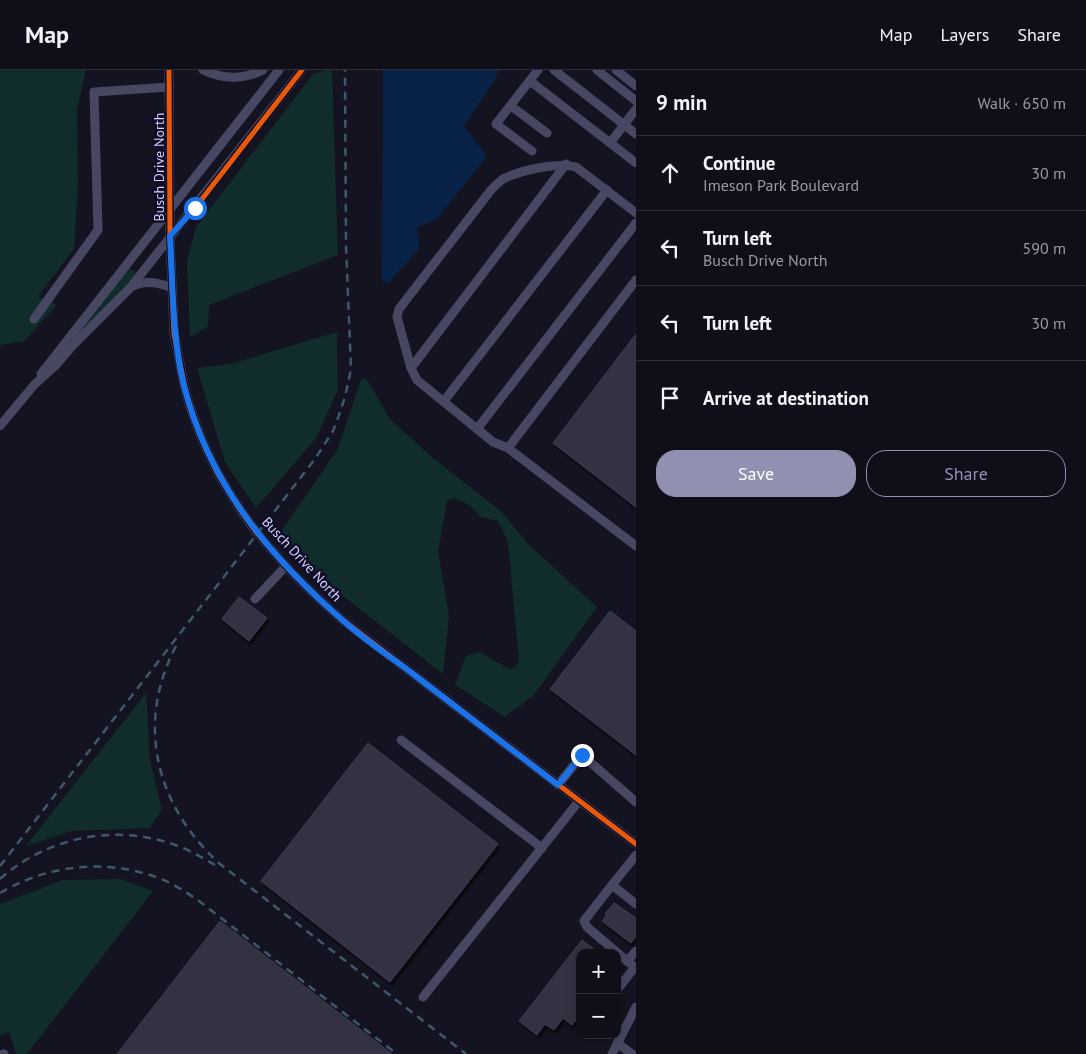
<!DOCTYPE html>
<html lang="en">
<head>
<meta charset="utf-8">
<style>
  :root { --surface:#0f0e19; --page:#1d1c26; --text:#f1f3f6; --muted:#9b9ca2; --line:#2f2e38; --accent:#9190b1 }
  body { margin:0; font-family:"PT Sans",sans-serif; background:var(--page); color:var(--text) }
  .controls { position:absolute; right:15px; bottom:15px; display:grid; overflow:hidden; border-radius:10px; box-shadow:0 2px 12px #0003 }
  .controls button { width:45px; height:45px; display:grid; place-items:center; padding:0; border:0; border-bottom:1px solid var(--line); background:var(--surface); color:var(--text); font:25px sans-serif }
  .stop { position:absolute; width:15px; height:15px; margin:-11px; border:4px solid #1a73e8; border-radius:50%; background:#fff }
  .stop.end { background:#1a73e8; border-color:#fff; box-shadow:0 1px 5px #0008 }
  .list { margin:0; padding:0; list-style:none }
  h2 { display:flex; justify-content:space-between; align-items:center; height:65px; margin:0; padding:0 20px; font-size:21px }
  h2 small { font-size:16px; font-weight:400; color:var(--muted) }
  .list li { display:grid; grid-template-columns:32px 1fr auto; gap:15px; align-items:center; box-sizing:border-box; height:75px; padding:0 20px; border-top:1px solid var(--line) }
  .list b { display:block; font-size:19px; white-space:nowrap }
  .list p { margin:0; font-size:16px; white-space:nowrap; color:var(--muted) }
  .list em { font-size:16px; font-style:normal; color:var(--muted) }
  .actions { display:flex; gap:10px; padding:15px 20px }
  .actions a { flex:1; padding:11px 0; border:1px solid var(--accent); border-radius:20px; text-align:center; font-size:18px; color:var(--accent) }
  .actions .main { background:var(--accent); color:#fff }
  .icon { flex:none; width:28px; height:28px; fill:none; stroke:currentColor; stroke-width:2; stroke-linecap:round; stroke-linejoin:round }
  .map { position:relative; flex:none; width:636px; height:984px; overflow:hidden }
  header { display:flex; align-items:center; gap:30px; box-sizing:border-box; height:70px; padding:0 25px; background:var(--surface); border-bottom:1px solid var(--line) }
  header strong { font-size:24px }
  nav { display:flex; gap:28px; margin-inline-start:auto; font-size:18px }
  main { display:flex }
  aside { flex:1; background:var(--surface) }
  .map>svg:first-child { display:block }
  .green { fill:#102d2c }
  .water { fill:#092247 }
  .building { fill:#323043; stroke:#403d55; filter:url(#shadow) }
  .lines { fill:none; stroke-linecap:round; stroke-linejoin:round }
  .minor { stroke:#474762; stroke-width:9 }
  .rail { stroke:#40596a; stroke-width:2.5; stroke-dasharray:8 6; stroke-linecap:butt }
  .cycleway-casing { stroke:#100d27; stroke-width:8 }
  .cycleway { stroke:#e8590c; stroke-width:5 }
  .route { stroke:#1a73e8; stroke-width:6 }
  .labels { text-anchor:middle; dominant-baseline:central; stroke-width:5; stroke-linejoin:round; paint-order:stroke }
  .street-label { font-size:14px; fill:#d5d3ff; stroke:#100d27 }
</style>
</head>
<body>
<header>
<strong>Map</strong>
<nav><a>Map</a><a>Layers</a><a>Share</a></nav>
</header>
<main>
<div class="map">
<svg width="636" height="984" viewBox="0 0 636 984">
  <defs>
    <filter id="shadow"><feDropShadow dx="2" dy="3.5" stdDeviation="1" flood-color="#0009"/></filter>
  </defs>
  <rect width="100%" height="100%" fill="#141321"/>
  <g class="green">
    <polygon points="0,0 86,0 77,39 78,116 74,179 38,226 57,235 24,271 0,275"/>
    <polygon points="327,0 332,0 338,185 209,235 208,257 190,267 187,191 196,157 313,4"/>
    <polygon points="130,199 134,200 135,203 134,207 79,264 78,264 126,200"/>
    <polygon points="337,262 338,319 317,367 256,438 225,392 197,298 231,294"/>
    <polygon points="366,308 391,350 432,387 503,443 528,474 597,537 534,625 505,647 455,615 466,586 480,582 511,600 519,592 508,472 498,451 481,447 469,435 453,428 447,431 438,481 449,546 443,604 315,504 278,466 338,379 361,310"/>
    <polygon points="146,623 150,690 162,740 149,758 72,761 26,776"/>
    <polygon points="120,809 153,821 27,984 16,984 9,962 0,966 0,834 63,810"/>
  </g>
  <polygon class="water" points="383,0 498,0 494,11 464,56 487,86 437,149 417,157 419,179 388,213 382,211"/>
  <g class="building">
    <polygon points="636,264 636,437 553,373"/>
    <polygon points="239,527 267,548 249,571 222,549"/>
    <polygon points="610,541 636,561 636,685 550,619"/>
    <polygon points="368,673 498,774 390,912 261,811"/>
    <polygon points="614,833 636,848 636,868 635,867 631,873 602,851 607,845 605,844"/>
    <polygon points="220,851 392,984 117,984"/>
    <polygon points="582,870 599,883 580,883 580,945 572,955 563,948 554,960 545,954 537,965 519,951"/>
  </g>
  <g class="lines">
    <g class="minor">
      <polyline points="169,0 170,166 174,263 184,314 189,334 201,367 217,402 241,441 257,463 295,506 340,548 636,774"/>
      <path d="M203,0c21,10 40,10 60,0"/>
      <polyline points="554,0 636,64"/>
      <polyline points="597,0 636,31"/>
      <polyline points="616,0 636,16"/>
      <polyline points="530,11 636,93"/>
      <polyline points="511,36 547,63"/>
      <polyline points="610,73 636,39"/>
      <polyline points="532,81 496,54 538,0"/>
      <polyline points="636,210 508,378 636,476"/>
      <path d="M133,216c12,-6 27,-3 39,2"/>
      <polyline points="34,249 98,160 94,22 169,17"/>
      <polyline points="411,298 566,94"/>
      <polyline points="41,304 279,0"/>
      <polyline points="444,331 607,120"/>
      <polyline points="0,356 34,315 55,296 73,275 130,218 302,0"/>
      <polyline points="477,359 636,153"/>
      <path d="M508,378l-15,-6 -76,-62 -6,-12 -14,-51 2,-8 92,-119c4,-4 8,-8 12,-11 18,-9 54,-17 73,-12l60,46"/>
      <polyline points="255,529 286,496"/>
      <polyline points="401,670 542,778"/>
      <polyline points="558,715 582,685 636,732"/>
      <polyline points="636,785 612,815 636,834"/>
      <polyline points="612,815 584,851 587,857 627,891"/>
      <polyline points="632,895 627,891 636,881"/>
      <polyline points="617,920 635,897"/>
      <polyline points="423,927 579,731"/>
      <polyline points="617,973 632,984"/>
      <polyline points="3,984 4,984"/>
      <polyline points="612,984 636,937"/>
    </g>
    <g class="rail">
      <path d="M176,576c-41,78 -20,160 44,218l246,190"/>
      <polyline points="0,796 315,389 333,361 339,345 345,327 351,299 346,177 345,0"/>
      <path d="M0,809c48,-43 118,-56 178,-33 13,5 25,12 37,19"/>
      <path d="M0,823c50,-30 113,-35 166,-12 12,6 23,13 33,20l198,153"/>
    </g>
    <g class="cycleway-casing">
      <g id="cycleway">
        <polyline points="169,0 170,166 174,263 184,314 189,334 201,367 217,402 241,441 257,463 295,506 340,548 636,774"/>
        <polyline points="170,166 195,138 302,0"/>
      </g>
    </g>
    <use href="#cycleway" class="cycleway"/>
  </g>
  <g class="lines">
    <path class="route" d="M195,138l-25,28c3,50 2,101 14,150 25,96 82,167 155,231 24,22 52,40 78,60 47,36 94,72 141,108l24,-30"/>
  </g>
  <g class="labels">
    <g class="street-label">
      <text transform="translate(159 97) rotate(-90)">Busch Drive North</text>
      <text transform="translate(302 489) rotate(47)">Busch Drive North</text>
    </g>
  </g>
</svg>
<div class="controls">
<button>+</button>
<button>−</button>
</div>
<div class="stop" style="left:195px;top:138px"></div>
<div class="stop end" style="left:582px;top:685px"></div>
</div>
<aside>
<h2>9 min<small>Walk · 650 m</small></h2>
<ul class="list">
<li><svg class="icon" aria-label="ahead" viewBox="0 0 24 24"><path d="M12 20V5M6 11l6-6 6 6"/></svg><div><b>Continue</b><p>Imeson Park Boulevard</p></div><em>30 m</em></li>
<li><svg class="icon" aria-label="left" viewBox="0 0 24 24"><path d="M17 20v-9H6M10 6l-5 5 5 5"/></svg><div><b>Turn left</b><p>Busch Drive North</p></div><em>590 m</em></li>
<li><svg class="icon" aria-label="left" viewBox="0 0 24 24"><path d="M17 20v-9H6M10 6l-5 5 5 5"/></svg><div><b>Turn left</b></div><em>30 m</em></li>
<li><svg class="icon" aria-label="arrive" viewBox="0 0 24 24"><path d="M6 21V4h12l-3 4 3 4H6"/></svg><div><b>Arrive at destination</b></div></li>
</ul>
<div class="actions"><a class="main">Save</a><a>Share</a></div>
</aside>
</main>
</body>
</html>
